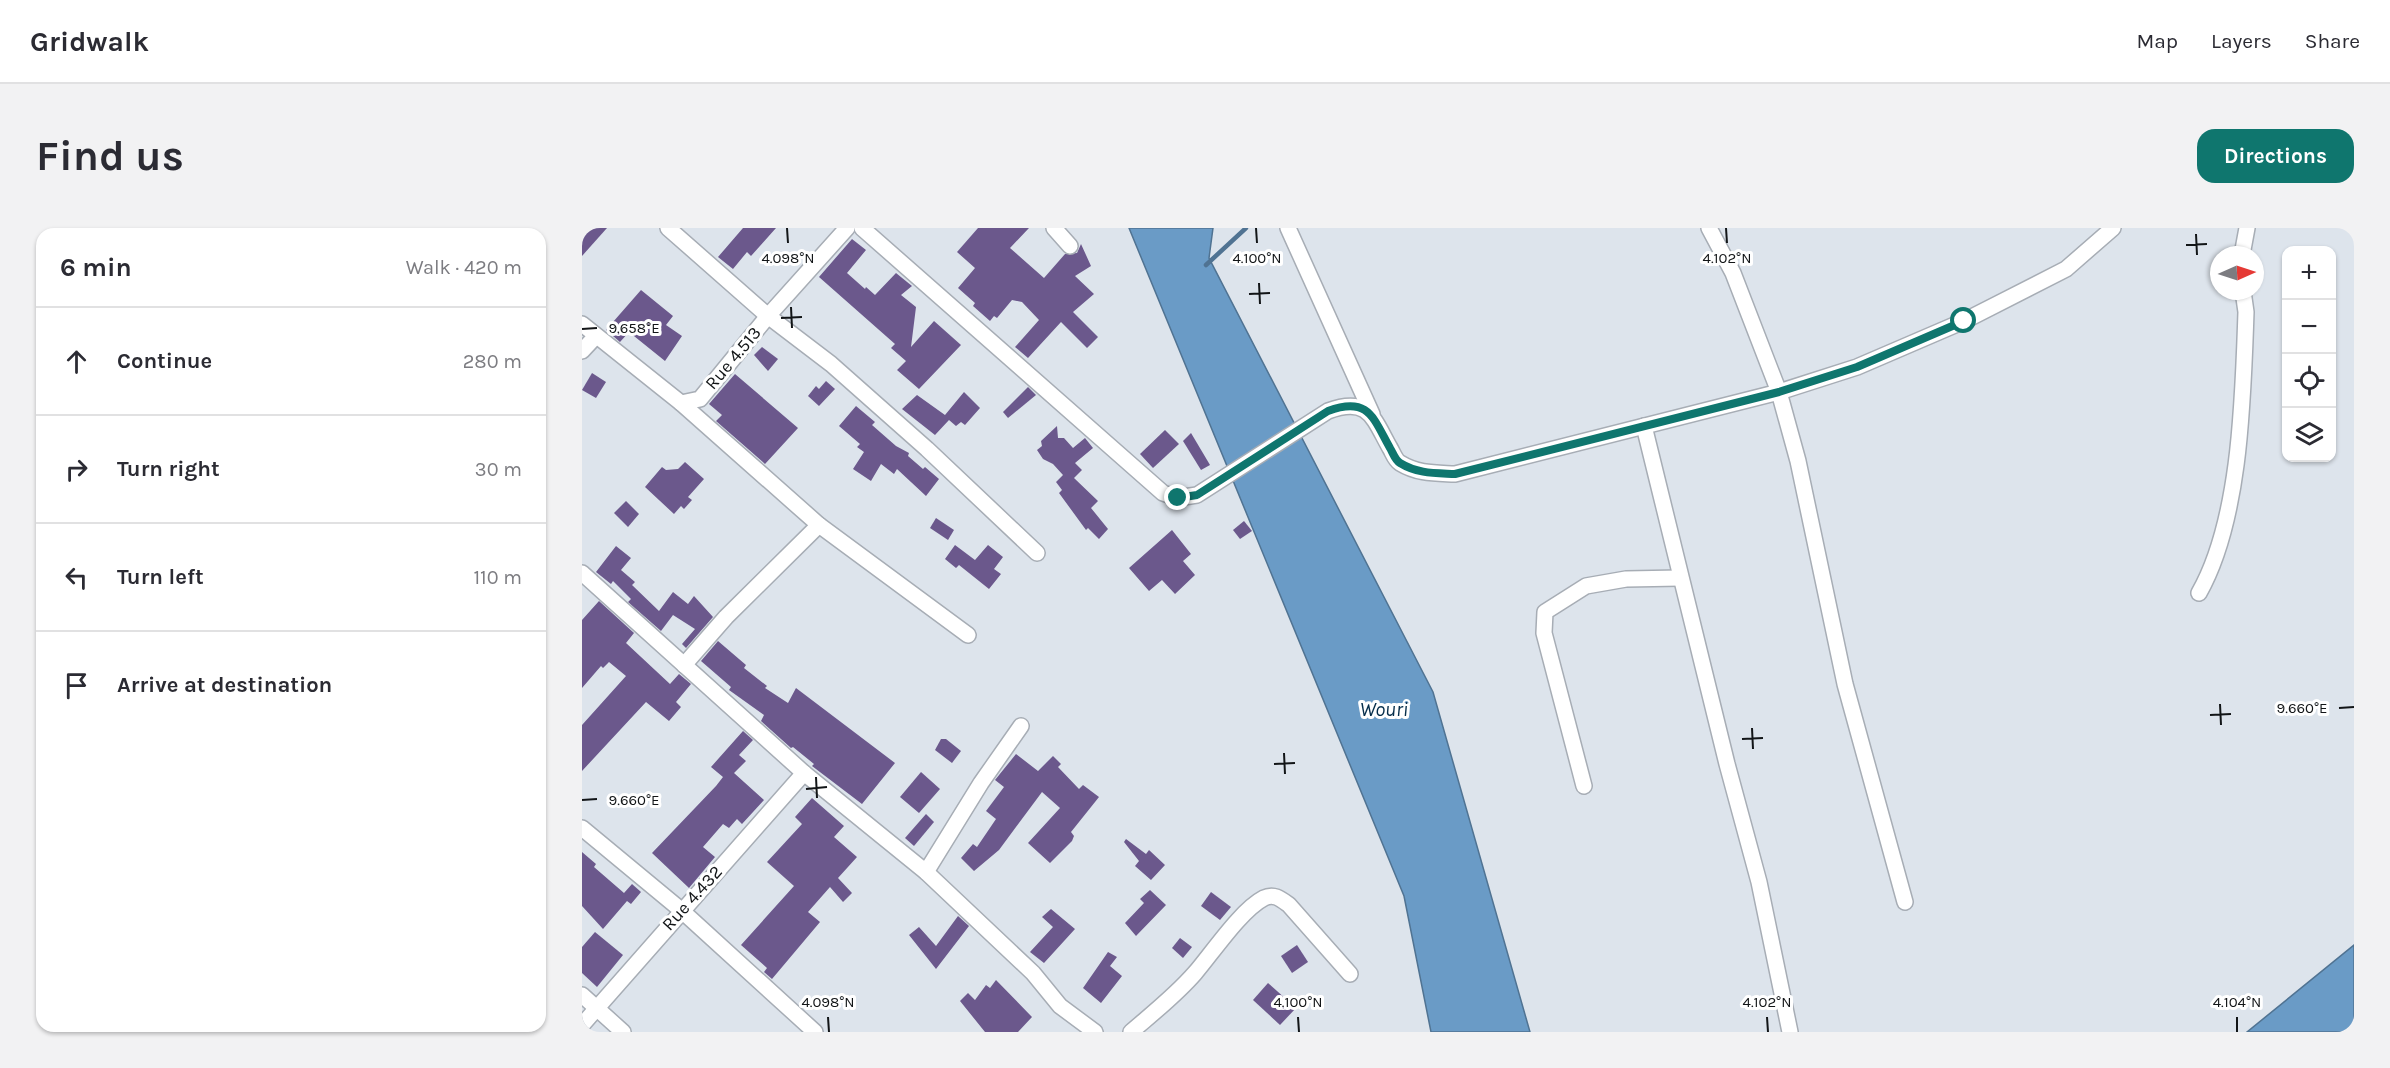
<!DOCTYPE html>
<html lang="en">
<head>
<meta charset="utf-8">
<style>
  :root { --surface:#fff; --page:#f2f2f3; --text:#2b2b33; --muted:#7c7c81; --line:#e1e1e2; --accent:#0f766e }
  body { margin:0; font-family:Karla,sans-serif; background:var(--page); color:var(--text) }
  .controls { position:absolute; right:18px; top:18px; display:grid; overflow:hidden; border-radius:12px; box-shadow:0 2px 4px #0004 }
  .controls button { width:54px; height:54px; display:grid; place-items:center; padding:0; border:0; border-bottom:2px solid var(--line); background:var(--surface); color:var(--text); font:30px sans-serif }
  .compass { position:absolute; left:1628px; top:18px; width:54px; height:54px; border-radius:50%; background:var(--surface); box-shadow:0 2px 4px #0004; rotate:87deg }
  .stop { position:absolute; width:18px; height:18px; margin:-14px; border:4px solid #0f766e; border-radius:50%; background:#fff }
  .stop.end { background:#0f766e; border-color:#fff; box-shadow:0 2px 6px #0008 }
  .list { margin:0; padding:0; list-style:none }
  h2 { display:flex; justify-content:space-between; align-items:center; height:78px; margin:0; padding:0 24px; font-size:26px }
  h2 small { font-size:20px; font-weight:400; color:var(--muted) }
  .list li { display:grid; grid-template-columns:39px 1fr auto; gap:18px; align-items:center; box-sizing:border-box; height:108px; padding:0 24px; border-top:2px solid var(--line) }
  .list b { display:block; font-size:22px; white-space:nowrap }
  .list em { font-size:20px; font-style:normal; color:var(--muted) }
  .icon { flex:none; width:33px; height:33px; fill:none; stroke:currentColor; stroke-width:2; stroke-linecap:round; stroke-linejoin:round }
  .map { position:relative; flex:none; width:1772px; height:804px; overflow:hidden; border-radius:18px }
  header { display:flex; align-items:center; gap:36px; box-sizing:border-box; height:84px; padding:0 30px; background:var(--surface); border-bottom:2px solid var(--line) }
  header strong { font-size:28px }
  nav { display:flex; gap:33px; margin-inline-start:auto; font-size:21px }
  .intro { display:flex; align-items:center; justify-content:space-between; box-sizing:border-box; height:144px; padding:0 36px }
  h1 { margin:0; font-size:42px }
  .button { padding:15px 27px; border-radius:18px; background:var(--accent); color:#fff; font-size:21px; font-weight:700 }
  main { display:flex; gap:36px; padding:0 36px }
  aside { flex:1; background:var(--surface); border-radius:18px; box-shadow:0 2px 4px #0004 }
  .map>svg:first-child { display:block }
  .water { fill:#6a9bc6; stroke:#507392; stroke-width:1.5 }
  .lines { fill:none; stroke-linecap:round; stroke-linejoin:round }
  .stream { stroke:#507392; stroke-width:4.5 }
  .building { fill:#6b588c }
  .street-casing { stroke:#a7adb5; stroke-width:18 }
  .street { stroke:#fff; stroke-width:15 }
  .route { stroke:#0f766e; stroke-width:8 }
  .ticks { fill:none; stroke:#121517; stroke-width:2 }
  .labels { text-anchor:middle; dominant-baseline:central; stroke-width:6; stroke-linejoin:round; paint-order:stroke }
  .street-label { font-size:18px; fill:#121517; stroke:#fff }
  .water-label { font-size:20px; font-style:italic; fill:#062e4b; stroke:#fff }
  .ticks-label { font-size:15px; text-anchor:middle; fill:#121517; stroke:#fff; stroke-width:6; stroke-linejoin:round; paint-order:stroke }
</style>
</head>
<body>
<header>
<strong>Gridwalk</strong>
<nav><a>Map</a><a>Layers</a><a>Share</a></nav>
</header>
<div class="intro"><h1>Find us</h1><a class="button">Directions</a></div>
<main>
<aside>
<h2>6 min<small>Walk · 420 m</small></h2>
<ul class="list">
<li><svg class="icon" aria-label="ahead" viewBox="0 0 24 24"><path d="M12 20V5M6 11l6-6 6 6"/></svg><div><b>Continue</b></div><em>280 m</em></li>
<li><svg class="icon" aria-label="right" viewBox="0 0 24 24"><path d="M7 20v-9h11M14 6l5 5-5 5"/></svg><div><b>Turn right</b></div><em>30 m</em></li>
<li><svg class="icon" aria-label="left" viewBox="0 0 24 24"><path d="M17 20v-9H6M10 6l-5 5 5 5"/></svg><div><b>Turn left</b></div><em>110 m</em></li>
<li><svg class="icon" aria-label="arrive" viewBox="0 0 24 24"><path d="M6 21V4h12l-3 4 3 4H6"/></svg><div><b>Arrive at destination</b></div></li>
</ul>
</aside>
<div class="map">
<svg width="1772" height="804" viewBox="0 0 1772 804">
  <rect width="100%" height="100%" fill="#dde4ec"/>
  <g class="water">
    <polygon points="547,0 631,0 627,30 851,464 948,804 849,804 822,668"/>
    <polygon points="1772,717 1772,801 1768,804 1665,804"/>
  </g>
  <g class="lines">
    <polyline class="stream" points="624,37 664,0"/>
  </g>
  <g class="building">
    <polygon points="0,0 25,0 0,28"/>
    <polygon points="161,0 194,0 169,28 165,24 151,41 136,29"/>
    <polygon points="396,0 447,0 428,20 462,50 483,26 495,25 499,16 509,38 493,48 512,66 491,84 516,109 505,120 479,94 446,130 433,119 457,92 440,74 430,72 415,90 412,88 408,93 391,78 393,75 376,60 393,40 375,24"/>
    <polygon points="270,11 284,22 265,45 283,61 284,59 293,67 314,45 330,58 319,67 334,79 329,119 352,93 379,117 337,161 315,142 324,133 309,120 313,116 237,49"/>
    <polygon points="59,62 91,88 84,97 100,108 83,133 47,104 38,114 24,102"/>
    <polygon points="180,119 196,131 186,143 172,127"/>
    <polygon points="10,145 24,154 14,170 0,162"/>
    <polygon points="153,146 216,200 183,236 134,193 140,187 127,176"/>
    <polygon points="244,153 253,161 237,178 226,168 234,158 237,161"/>
    <polygon points="446,159 454,167 426,190 421,184"/>
    <polygon points="382,164 398,180 383,197 379,194 374,198 367,192 353,207 320,181 335,167 363,187"/>
    <polygon points="274,178 293,194 290,197 314,218 327,225 326,228 341,241 343,239 357,251 344,268 315,241 312,246 299,236 289,253 271,241 282,224 275,219 278,216 257,198"/>
    <polygon points="475,198 476,210 482,210 491,220 503,210 511,220 493,235 500,242 492,250 516,273 509,280 526,301 517,311 506,300 504,302 477,265 480,262 474,254 481,247 471,236 461,231 455,222 460,218 459,213"/>
    <polygon points="583,202 597,216 571,240 558,226"/>
    <polygon points="609,205 628,237 619,242 601,213"/>
    <polygon points="103,234 122,251 106,269 110,272 102,281 99,278 92,286 63,259 80,239 84,242 96,241"/>
    <polygon points="44,273 57,286 46,299 32,285"/>
    <polygon points="354,290 372,302 366,312 348,300"/>
    <polygon points="662,293 670,303 658,311 651,302"/>
    <polygon points="590,302 609,326 601,333 613,347 593,366 580,352 567,363 547,340"/>
    <polygon points="373,317 393,332 406,317 421,329 412,341 419,346 407,361 377,337 374,340 363,331"/>
    <polygon points="34,318 49,330 39,342 53,354 50,357 77,383 91,364 106,376 112,368 131,389 104,420 100,416 113,401 91,387 79,403 46,374 49,371 31,353 29,356 14,344"/>
    <polygon points="17,373 52,405 44,415 88,456 97,446 109,456 94,474 99,479 87,493 64,474 0,543 0,497 44,448 27,434 21,440 19,438 0,460 0,392"/>
    <polygon points="136,413 164,437 162,440 185,458 183,460 206,475 214,460 313,535 280,576 230,538 232,536 211,519 209,520 179,493 182,487 147,462 149,459 119,433"/>
    <polygon points="161,503 171,512 157,527 164,533 152,545 182,572 160,596 155,591 147,600 141,596 121,619 133,629 107,660 70,625 134,558 141,549 129,539"/>
    <polygon points="359,511 364,511 379,523 370,535 353,522"/>
    <polygon points="434,526 456,543 471,528 479,536 476,539 497,561 501,557 517,569 489,604 492,608 490,613 468,635 446,615 478,580 460,564 417,622 392,643 379,630 391,616 395,619 414,591 404,583 422,559 413,552"/>
    <polygon points="339,544 358,561 337,585 318,569"/>
    <polygon points="230,570 262,598 252,609 275,629 256,650 270,665 261,674 248,659 226,684 238,694 190,751 182,744 185,740 159,717 212,658 185,634 220,596 213,589"/>
    <polygon points="344,586 352,594 332,618 323,610"/>
    <polygon points="544,611 564,626 567,622 583,637 569,652 553,638 557,633 542,614"/>
    <polygon points="0,624 14,636 12,639 42,665 50,656 59,664 49,676 45,673 21,701 0,678"/>
    <polygon points="568,662 584,677 554,708 543,695 562,675 558,671"/>
    <polygon points="629,664 649,679 638,692 619,678"/>
    <polygon points="469,681 493,701 462,735 448,724 471,699 460,689"/>
    <polygon points="376,688 387,698 354,741 327,707 337,699 354,718"/>
    <polygon points="13,704 41,727 15,759 0,745 0,719"/>
    <polygon points="598,710 610,719 601,730 590,720"/>
    <polygon points="715,717 726,734 710,745 699,728"/>
    <polygon points="526,724 535,729 528,738 540,748 519,775 501,760"/>
    <polygon points="414,752 450,789 436,804 403,804 378,773 386,765 393,772 404,757 408,760"/>
    <polygon points="686,755 714,780 698,797 671,772"/>
  </g>
  <g class="lines">
    <g class="street-casing">
      <g id="street">
        <polyline points="86,0 186,88 249,136 345,221 455,325"/>
        <path d="M280,0l301,265 14,5 20,-3 131,-84c41,-15 45,7 62,37 3,5 5,12 10,15 18,11 35,10 55,11l324,-82 78,-25 107,-46 102,-52 47,-41"/>
        <polyline points="472,0 488,18"/>
        <polyline points="706,0 790,186"/>
        <polyline points="1127,0 1151,45 1197,164 1216,233 1263,456 1323,674"/>
        <polyline points="1660,27 1665,0"/>
        <polyline points="0,96 99,175 118,171 186,88 265,0"/>
        <polyline points="0,123 14,108"/>
        <polyline points="99,175 237,297 386,407"/>
        <polyline points="1062,198 1145,536 1177,654 1208,804"/>
        <polyline points="0,345 222,545 344,644 451,745 478,778 513,804"/>
        <path d="M1617,365c42,-74 44,-197 47,-281l-3,-21"/>
        <polyline points="102,437 144,389 237,297"/>
        <polyline points="1002,558 962,405 963,384 1004,358 1044,351 1098,350"/>
        <polyline points="0,600 99,682 233,804"/>
        <polyline points="344,644 399,555 439,498"/>
        <polyline points="0,767 41,804"/>
        <polyline points="0,797 222,545"/>
        <path d="M549,804c22,-19 45,-37 64,-59 18,-21 46,-63 69,-75 10,-5 17,1 25,7l61,69"/>
      </g>
    </g>
    <use href="#street" class="street"/>
  </g>
  <g class="lines">
    <path class="route" d="M596,270l19,-3 131,-84c41,-15 45,7 62,37 3,5 5,12 10,15 18,11 35,10 55,11l324,-82 78,-25 107,-46"/>
  </g>
  <path class="ticks" d="M205,0l1,15M674,0l1,15M1144,0l1,15M1614,6l1,21M1604,17l21,-1M677,55l1,21M667,66l21,-1M209,79l1,21M199,90l21,-1M0,101l15,-1M1638,476l1,21M1757,480l15,-1M1628,487l21,-1M1170,500l1,21M1160,511l21,-1M702,525l1,21M692,536l21,-1M234,549l1,21M224,561l21,-2M0,572l15,-1M246,789l1,15M716,789l1,15M1185,789l1,15M1655,789v15"/>
  <g class="labels">
    <g class="street-label">
      <text transform="translate(151 130) rotate(-50)">Rue 4.513</text>
      <text transform="translate(110 670) rotate(-48)">Rue 4.432</text>
    </g>
    <g class="water-label">
      <text x="802" y="481">Wouri</text>
    </g>
  </g>
  <g class="ticks-label">
    <text x="206" y="35">4.098°N</text>
    <text x="675" y="35">4.100°N</text>
    <text x="1145" y="35">4.102°N</text>
    <text x="52" y="105">9.658°E</text>
    <text x="1720" y="485">9.660°E</text>
    <text x="52" y="577">9.660°E</text>
    <text x="246" y="779">4.098°N</text>
    <text x="716" y="779">4.100°N</text>
    <text x="1185" y="779">4.102°N</text>
    <text x="1655" y="779">4.104°N</text>
  </g>
</svg>
<div class="controls">
<button>+</button>
<button>−</button>
<button><svg class="icon" aria-label="locate" viewBox="0 0 24 24"><circle cx="12" cy="12" r="6"/><path d="M12 2v4M12 18v4M2 12h4M18 12h4"/></svg></button>
<button><svg class="icon" aria-label="layers" viewBox="0 0 24 24"><path d="M12 4l9 5-9 5-9-5zM3 14l9 5 9-5"/></svg></button>
</div>
<svg class="compass" viewBox="-18 -18 36 36"><path d="M0-13l5 13h-10z" fill="#e53935"/><path d="M0 13l5-13h-10z" fill="#7c7c81"/></svg>
<div class="stop" style="left:1382px;top:93px"></div>
<div class="stop end" style="left:596px;top:270px"></div>
</div>
</main>
</body>
</html>
